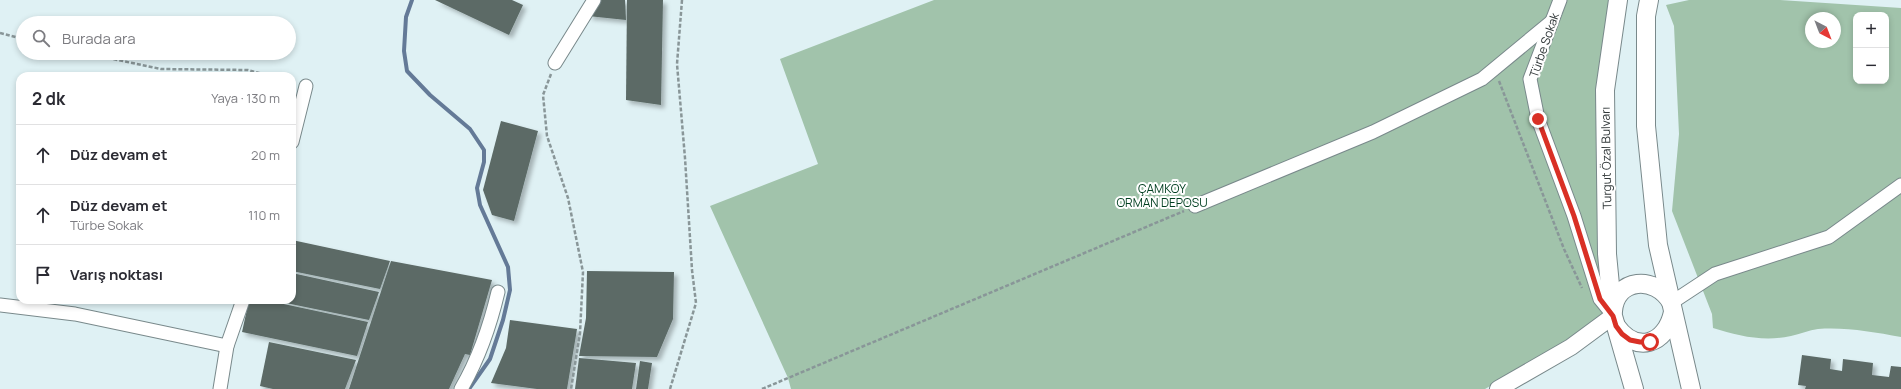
<!DOCTYPE html>
<html lang="tr">
<head>
<meta charset="utf-8">
<style>
  :root { --surface:#fff; --page:#f7f7f7; --text:#2b2b33; --muted:#7c7c81; --line:#e1e1e2 }
  body { margin:0; font-family:Manrope,sans-serif; background:var(--page); color:var(--text) }
  .controls { position:absolute; right:12px; top:12px; display:grid; overflow:hidden; border-radius:8px; box-shadow:0 2px 6px #0003 }
  .controls button { width:36px; height:36px; display:grid; place-items:center; padding:0; border:0; border-bottom:1px solid var(--line); background:var(--surface); color:var(--text); font:20px sans-serif }
  .compass { position:absolute; left:1805px; top:12px; width:36px; height:36px; border-radius:50%; background:var(--surface); box-shadow:0 2px 6px #0003; rotate:138deg }
  .stop { position:absolute; width:12px; height:12px; margin:-9px; border:3px solid #d93025; border-radius:50%; background:#fff }
  .stop.end { background:#d93025; border-color:#fff; box-shadow:0 1px 4px #0008 }
  .list { margin:0; padding:0; list-style:none }
  h2 { display:flex; justify-content:space-between; align-items:center; height:52px; margin:0; padding:0 16px; font-size:17px }
  h2 small { font-size:13px; font-weight:400; color:var(--muted) }
  .list li { display:grid; grid-template-columns:26px 1fr auto; gap:12px; align-items:center; box-sizing:border-box; height:60px; padding:0 16px; border-top:1px solid var(--line) }
  .list b { display:block; font-size:15px; white-space:nowrap }
  .list p { margin:0; font-size:13px; white-space:nowrap; color:var(--muted) }
  .list em { font-size:13px; font-style:normal; color:var(--muted) }
  .icon { flex:none; width:22px; height:22px; fill:none; stroke:currentColor; stroke-width:2; stroke-linecap:round; stroke-linejoin:round }
  .map { position:relative; flex:none; width:1901px; height:389px; overflow:hidden }
  .search { position:absolute; background:var(--surface); box-shadow:0 2px 6px #0003; left:16px; top:16px; width:280px; height:44px; display:flex; align-items:center; gap:10px; box-sizing:border-box; padding:0 14px; border-radius:22px; color:var(--muted); font-size:15px }
  .panel { position:absolute; background:var(--surface); box-shadow:0 2px 6px #0003; left:16px; top:72px; width:280px; height:232px; border-radius:12px }
  .map>svg:first-child { display:block }
  .green { fill:#a1c3ab; fill-rule:evenodd }
  .lines { fill:none; stroke-linecap:round; stroke-linejoin:round }
  .stream { stroke:#647a97; stroke-width:4 }
  .building { fill:#5b6a66; filter:url(#shadow) }
  .minor-casing { stroke:#79898b; stroke-width:15 }
  .tertiary-casing { stroke:#79898b; stroke-width:18 }
  .secondary-casing { stroke:#79898b; stroke-width:20 }
  .path { stroke:#899698; stroke-width:2.5; stroke-dasharray:4 2; stroke-linecap:butt }
  .minor { stroke:#fff; stroke-width:13 }
  .tertiary { stroke:#fff; stroke-width:16 }
  .secondary { stroke:#fff; stroke-width:18 }
  .route { stroke:#d93025; stroke-width:5 }
  .labels { text-anchor:middle; dominant-baseline:central; stroke-width:4; stroke-linejoin:round; paint-order:stroke }
  .street-label { font-size:12px; fill:#303738; stroke:#fff }
  .park-label { font-size:12px; fill:#013f20; stroke:#fff }
</style>
</head>
<body>
<div class="map">
<svg width="1901" height="389" viewBox="0 0 1901 389">
  <defs>
    <filter id="shadow"><feDropShadow dx="3.5" dy="3.5" stdDeviation="2" flood-color="#0004"/></filter>
  </defs>
  <rect width="100%" height="100%" fill="#dff1f4"/>
  <g class="green">
    <polygon points="934,0 1615,0 1603,38 1613,316 1485,389 791,389 788,378 710,206 818,164 780,59"/>
    <path d="M1689,0h91l121,8v329c-28,-5 -55,-10 -83,-8 -9,1 -18,5 -27,7 -27,6 -53,0 -78,-8l-1,-14 -40,-103 7,-77 -5,-108 -8,-21zM1856,15h30v66h-30zM1811,18h24v24h-24z"/>
  </g>
  <g class="lines">
    <polyline class="stream" points="412,0 406,17 404,51 407,71 430,95 470,129 484,150 484,162 477,188 480,205 508,267 510,290 503,320 490,359 469,389"/>
  </g>
  <g class="building">
    <polygon points="435,0 512,0 523,5 509,35"/>
    <polygon points="597,0 625,0 626,20 588,16"/>
    <polygon points="627,0 663,0 661,105 626,100"/>
    <polygon points="501,121 538,131 514,221 492,215 483,190"/>
    <polygon points="292,240 390,261 380,289 292,271"/>
    <polygon points="391,261 492,280 470,355 465,354 449,389 349,389"/>
    <polygon points="587,271 674,272 673,319 657,357 579,356 586,318"/>
    <polygon points="292,273 379,292 369,320 276,301 292,300"/>
    <polygon points="249,300 265,300 368,322 357,356 242,332"/>
    <polygon points="510,320 577,329 567,389 537,389 491,383 506,348"/>
    <polygon points="269,342 356,360 345,389 273,389 260,386"/>
    <polygon points="1802,355 1831,359 1830,369 1842,371 1843,359 1873,363 1872,375 1889,377 1891,366 1901,367 1901,389 1805,389 1806,386 1798,385"/>
    <polygon points="579,358 636,363 632,389 575,389"/>
    <polygon points="640,361 652,363 648,389 636,389"/>
  </g>
  <g class="lines">
    <g class="minor-casing">
      <g id="minor">
        <polyline points="1560,0 1530,79 1538,119 1574,216 1600,299 1613,315"/>
        <polyline points="555,63 594,0"/>
        <polyline points="292,142 306,86"/>
        <polyline points="1195,206 1373,132 1482,79 1551,22"/>
        <polyline points="1671,303 1715,274 1829,237 1901,185"/>
        <polyline points="0,305 75,314 227,346"/>
        <polyline points="220,389 227,346 243,300"/>
        <path d="M461,389c18,-31 29,-63 37,-97"/>
      </g>
    </g>
    <g class="tertiary-casing">
      <polyline id="tertiary" points="1498,389 1571,347 1613,316"/>
    </g>
    <g class="secondary-casing">
      <g id="secondary">
        <polyline points="1618,0 1605,90 1607,254 1613,316 1634,389"/>
        <polyline points="1649,0 1646,16 1646,126 1658,245 1691,389"/>
        <path d="M1613,311c3,-33 42,-36 58,-9"/>
        <path d="M1616,326c20,28 50,19 57,-14"/>
      </g>
    </g>
    <g class="path">
      <polyline points="0,33 23,39"/>
      <polyline points="84,53 161,69 248,70 271,76"/>
      <polyline points="551,74 543,95 547,136 568,198 583,272 580,333 571,389"/>
      <polyline points="1499,81 1564,249 1582,288"/>
      <polyline points="670,389 696,303 692,270 685,158 677,64 682,0"/>
      <polyline points="762,389 1184,211"/>
    </g>
    <use href="#minor" class="minor"/>
    <use href="#tertiary" class="tertiary"/>
    <use href="#secondary" class="secondary"/>
  </g>
  <g class="lines">
    <polyline class="route" points="1538,119 1574,216 1600,299 1613,316 1616,326 1622,334 1630,340 1640,342 1650,342"/>
  </g>
  <g class="labels">
    <g class="street-label">
      <text transform="translate(1544 45) rotate(-71)">Türbe Sokak</text>
      <text transform="translate(1606 158) rotate(-91)">Turgut Özal Bulvarı</text>
    </g>
    <g class="park-label">
      <text x="1162" y="188">ÇAMKÖY<tspan x="1162" dy="14">ORMAN DEPOSU</tspan></text>
    </g>
  </g>
</svg>
<div class="controls">
<button>+</button>
<button>−</button>
</div>
<svg class="compass" viewBox="-18 -18 36 36"><path d="M0-13l5 13h-10z" fill="#e53935"/><path d="M0 13l5-13h-10z" fill="#7c7c81"/></svg>
<div class="stop" style="left:1650px;top:342px"></div>
<div class="stop end" style="left:1538px;top:119px"></div>
<div class="search"><svg class="icon" aria-label="search" viewBox="0 0 24 24"><circle cx="10" cy="10" r="6"/><path d="M15 15l6 6"/></svg>Burada ara</div>
<section class="panel">
<h2>2 dk<small>Yaya · 130 m</small></h2>
<ul class="list">
<li><svg class="icon" aria-label="ahead" viewBox="0 0 24 24"><path d="M12 20V5M6 11l6-6 6 6"/></svg><div><b>Düz devam et</b></div><em>20 m</em></li>
<li><svg class="icon" aria-label="ahead" viewBox="0 0 24 24"><path d="M12 20V5M6 11l6-6 6 6"/></svg><div><b>Düz devam et</b><p>Türbe Sokak</p></div><em>110 m</em></li>
<li><svg class="icon" aria-label="arrive" viewBox="0 0 24 24"><path d="M6 21V4h12l-3 4 3 4H6"/></svg><div><b>Varış noktası</b></div></li>
</ul>
</section>
</div>
</body>
</html>
